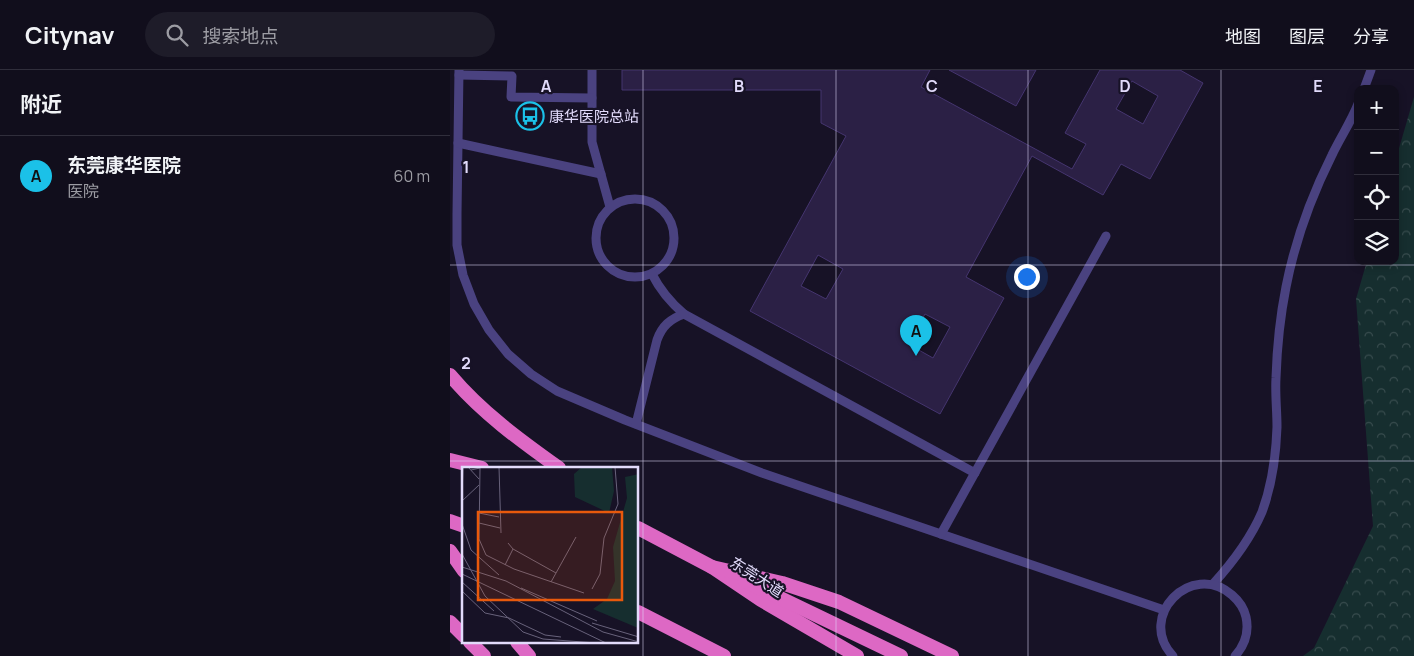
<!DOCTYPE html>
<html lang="zh">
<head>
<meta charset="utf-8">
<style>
  :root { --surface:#110e1c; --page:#1e1c29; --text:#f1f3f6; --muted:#9c9ca3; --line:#302e3b; --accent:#1bc1e8 }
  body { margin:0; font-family:Manrope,"Noto Sans SC",sans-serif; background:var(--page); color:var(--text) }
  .controls { position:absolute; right:15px; top:15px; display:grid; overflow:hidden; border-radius:10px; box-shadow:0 2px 8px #0003 }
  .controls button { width:45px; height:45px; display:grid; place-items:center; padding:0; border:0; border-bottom:1px solid var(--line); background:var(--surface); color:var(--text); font:25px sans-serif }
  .you { position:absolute; left:576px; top:206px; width:18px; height:18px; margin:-12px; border:4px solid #fff; border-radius:50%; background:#1a73e8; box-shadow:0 0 0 8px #1a73e833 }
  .badge { display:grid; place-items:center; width:32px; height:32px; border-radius:50%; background:var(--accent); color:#111; font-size:16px; font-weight:700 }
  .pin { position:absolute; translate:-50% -41px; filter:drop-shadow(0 1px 2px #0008) }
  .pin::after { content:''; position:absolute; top:26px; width:18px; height:15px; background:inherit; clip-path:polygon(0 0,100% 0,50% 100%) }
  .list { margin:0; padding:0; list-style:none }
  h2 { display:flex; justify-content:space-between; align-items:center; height:65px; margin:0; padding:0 20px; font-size:21px }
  h2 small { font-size:16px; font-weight:400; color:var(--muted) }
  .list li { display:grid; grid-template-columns:32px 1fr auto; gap:15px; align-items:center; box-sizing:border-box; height:80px; padding:0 20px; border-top:1px solid var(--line) }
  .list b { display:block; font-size:19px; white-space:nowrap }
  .list p { margin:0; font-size:16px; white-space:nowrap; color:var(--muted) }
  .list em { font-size:16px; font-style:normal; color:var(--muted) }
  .icon { flex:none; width:28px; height:28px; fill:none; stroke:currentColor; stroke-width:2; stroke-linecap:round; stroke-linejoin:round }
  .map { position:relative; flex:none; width:964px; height:586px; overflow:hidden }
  header { display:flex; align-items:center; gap:30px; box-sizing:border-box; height:70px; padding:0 25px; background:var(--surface); border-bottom:1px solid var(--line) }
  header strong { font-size:24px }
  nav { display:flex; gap:28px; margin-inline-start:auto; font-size:18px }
  .search { width:350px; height:45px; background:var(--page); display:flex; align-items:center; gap:12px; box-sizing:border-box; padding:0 18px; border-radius:28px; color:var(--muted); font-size:19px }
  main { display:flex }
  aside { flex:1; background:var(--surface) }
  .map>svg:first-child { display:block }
  .forest { fill:url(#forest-crowns) }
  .building { fill:#2b2045; stroke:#45356f; fill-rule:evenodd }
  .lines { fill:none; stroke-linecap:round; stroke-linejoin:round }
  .service { stroke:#4a4280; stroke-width:9 }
  .trunk { stroke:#dd68c4; stroke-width:14 }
  .grid { fill:none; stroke:#e2dbfb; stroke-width:1; stroke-opacity:0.55 }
  .labels { text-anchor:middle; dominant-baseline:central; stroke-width:4.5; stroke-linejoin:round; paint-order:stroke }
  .poi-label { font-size:15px; fill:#e2dbfb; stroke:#171226; text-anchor:start }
  .street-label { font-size:15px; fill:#e2dbfb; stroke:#171226 }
  .inset-road { fill:none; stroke:#68627b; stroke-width:1 }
  .view { fill:#e8590c; fill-opacity:0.15; stroke:#e8590c; stroke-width:2.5 }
  .inset-edge { fill:none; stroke:#e2dbfb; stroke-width:2.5 }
  .grid-label { font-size:16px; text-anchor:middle; font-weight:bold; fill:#e2dbfb; stroke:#171226; stroke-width:4.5; stroke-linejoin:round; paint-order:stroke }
</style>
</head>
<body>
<header>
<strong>Citynav</strong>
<div class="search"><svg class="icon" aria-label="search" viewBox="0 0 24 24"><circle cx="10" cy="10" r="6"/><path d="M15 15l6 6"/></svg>搜索地点</div>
<nav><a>地图</a><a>图层</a><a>分享</a></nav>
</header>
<main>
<aside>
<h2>附近<small></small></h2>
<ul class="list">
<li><span class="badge">A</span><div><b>东莞康华医院</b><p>医院</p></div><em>60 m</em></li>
</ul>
</aside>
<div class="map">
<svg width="964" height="586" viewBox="0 0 964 586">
  <defs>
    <pattern id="forest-crowns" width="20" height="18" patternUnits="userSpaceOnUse" patternTransform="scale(1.25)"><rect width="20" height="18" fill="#162e2f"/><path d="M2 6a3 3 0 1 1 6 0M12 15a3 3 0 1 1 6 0" fill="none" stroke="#384c4e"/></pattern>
  </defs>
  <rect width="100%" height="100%" fill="#171226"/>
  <polygon class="forest" points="964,27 964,586 853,586 864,578 923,456 906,229 917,191 945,191 945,92"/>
  <g class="building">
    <path d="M172,0h308l-9,17 151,82 14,-25 -21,-11 35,-63h80l23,13 -53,96 -29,-15 -18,31 -71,-39 -66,121 38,21 -64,116 -190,-103 96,-175 -25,-13v-33h-199zM682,11l26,15 -15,28 -27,-15zM368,185l25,14 -17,30 -25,-13zM475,244l25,13 -17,31 -25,-14z"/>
    <polygon points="499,0 586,0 566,36"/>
  </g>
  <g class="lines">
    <g class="service">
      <polyline points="9,0 7,144 7,175 13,205 24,234 39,260 58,284 81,304 107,321 175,350 312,403 714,540"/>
      <polyline points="142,0 142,72 160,137"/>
      <polyline points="9,5 62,6 61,27 142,28"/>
      <polyline points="914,19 921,0"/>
      <polyline points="8,73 151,104"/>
      <circle cx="185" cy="168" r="39"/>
      <path d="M202,204c8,16 18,28 32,40l291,159"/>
      <path d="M186,354l21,-84c5,-14 13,-21 27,-26"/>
      <polyline points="491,464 656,166"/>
      <path d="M763,514c20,-22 37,-44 49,-72 10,-27 14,-56 15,-85 0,-17 -2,-33 -1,-49 1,-31 4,-61 10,-91 9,-46 25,-90 46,-132 8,-17 19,-33 26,-51"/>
      <path d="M723,586c-37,-39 18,-96 59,-61 7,6 12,13 14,22 3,14 -1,28 -11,39"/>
    </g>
    <g class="trunk">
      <path d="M0,305c31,37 71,66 109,93"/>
      <polyline points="0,390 32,398"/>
      <polyline points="0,451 14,456"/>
      <polyline points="188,458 262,497 311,530 407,586"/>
      <polyline points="0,481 14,501"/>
      <polyline points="262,497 332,513 389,532 502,586"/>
      <polyline points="295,511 451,586"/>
      <polyline points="188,542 274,586"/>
      <polyline points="0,552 14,566"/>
      <polyline points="20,572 34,586"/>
      <polyline points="67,572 79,586"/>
    </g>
  </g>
  <path class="grid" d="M193,0v586M386,0v586M578,0v586M771,0v586M0,195h964M0,391h964"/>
  <defs>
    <g id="bus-ring" transform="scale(1.4375)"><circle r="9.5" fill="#171226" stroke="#1bc1e8" stroke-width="1.5"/><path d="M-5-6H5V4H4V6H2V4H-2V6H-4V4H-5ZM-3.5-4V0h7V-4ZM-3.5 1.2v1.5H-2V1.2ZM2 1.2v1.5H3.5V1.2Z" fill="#1bc1e8"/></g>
  </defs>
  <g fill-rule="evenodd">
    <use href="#bus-ring" x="80" y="46"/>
  </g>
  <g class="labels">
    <g class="poi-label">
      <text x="99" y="46">康华医院总站</text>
    </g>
    <g class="street-label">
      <text transform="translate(307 507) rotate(33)">东莞大道</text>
    </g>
  </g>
  <g transform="translate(12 397)">
    <rect width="176" height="176" fill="#171226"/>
    <path d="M120,0h30l2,24 -5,22 -34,-16 -1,-23zM177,7v154h-1l-45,-19 14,-10 8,-18 -2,-34 14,-49 -2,-21z" fill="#162e2f"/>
    <path class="inset-road" d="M6,0l11,12M37,0l2,66M9,3l9,-2 -1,71 7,16 28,14 70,24M0,31l1,-31M0,34l17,-16M17,46l20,4M17,56l21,5M0,57l9,26 28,25M46,76l5,6 43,24M0,87l23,42 38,36 20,7 53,4M43,98l8,-16M0,100l44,14 97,51 36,10M0,107l144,69M0,115l32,29M89,115l25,-45M59,121l76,33M130,122l8,-15 4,-36 14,-34 -3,-37M0,124l23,22 24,5 36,17 16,2M130,156l47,14"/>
    <path class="view" d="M16,45h144v88h-144z"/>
    <rect width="176" height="176" class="inset-edge"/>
  </g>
  <g class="grid-label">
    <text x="96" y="22">A</text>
    <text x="289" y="22">B</text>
    <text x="482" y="22">C</text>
    <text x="675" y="22">D</text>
    <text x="868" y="22">E</text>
    <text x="16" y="103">1</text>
    <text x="16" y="299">2</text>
  </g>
</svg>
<div class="controls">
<button>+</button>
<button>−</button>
<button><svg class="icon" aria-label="locate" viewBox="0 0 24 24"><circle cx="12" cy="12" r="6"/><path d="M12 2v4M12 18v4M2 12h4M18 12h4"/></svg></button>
<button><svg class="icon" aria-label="layers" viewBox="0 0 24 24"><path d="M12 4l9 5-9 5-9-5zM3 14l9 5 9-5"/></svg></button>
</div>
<div class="you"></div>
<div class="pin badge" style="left:466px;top:286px">A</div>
</div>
</main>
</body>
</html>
